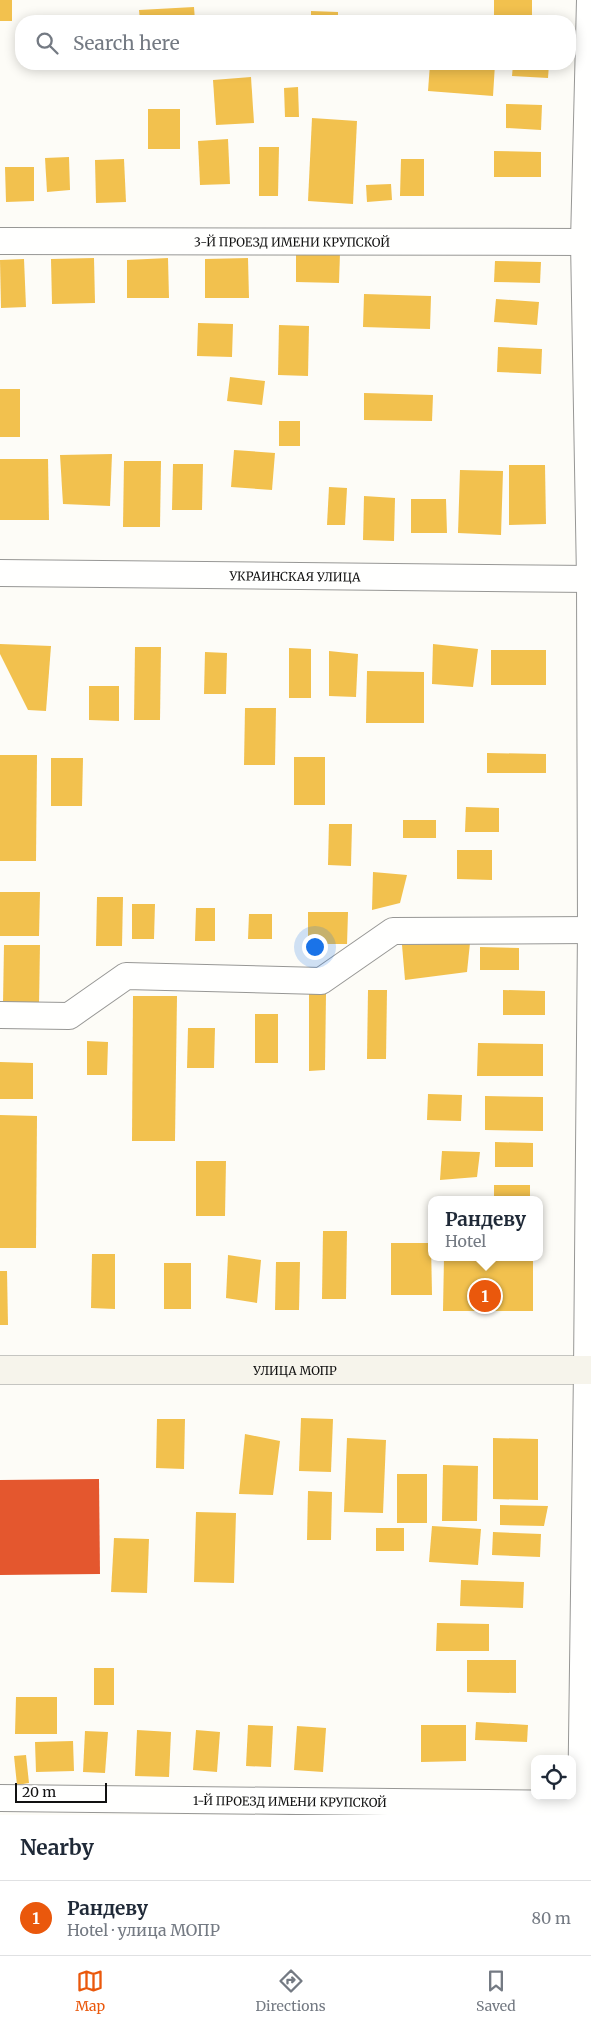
<!DOCTYPE html>
<html lang="en">
<head>
<meta charset="utf-8">
<style>
  :root { --surface:#fff; --page:#f2f2f3; --text:#1f2937; --muted:#747a83; --line:#e0e1e3; --accent:#ea580c }
  body { margin:0; font-family:Merriweather,serif; background:var(--page); color:var(--text) }
  .controls { position:absolute; right:15px; bottom:15px; display:grid; overflow:hidden; border-radius:10px; box-shadow:0 2px 12px #0003 }
  .controls button { width:45px; height:45px; display:grid; place-items:center; padding:0; border:0; border-bottom:1px solid var(--line); background:var(--surface); color:var(--text); font:25px sans-serif }
  .scale { position:absolute; left:15px; bottom:12px; width:92px; box-sizing:border-box; padding-left:5px; border:2px solid #111; border-top:0; font-size:14px; line-height:18px; white-space:nowrap; color:#111; -webkit-text-stroke:4px #fff; paint-order:stroke }
  .you { position:absolute; left:314px; top:946px; width:18px; height:18px; margin:-12px; border:4px solid #fff; border-radius:50%; background:#1a73e8; box-shadow:0 0 0 8px #1a73e833 }
  .badge { display:grid; place-items:center; width:32px; height:32px; border-radius:50%; background:var(--accent); color:#fff; font-size:16px; font-weight:700 }
  .pin { position:absolute; translate:-50% -50%; border:2px solid #fff; box-shadow:0 1px 5px #0006 }
  .popup { position:absolute; left:428px; top:1196px; width:115px; height:65px; box-sizing:border-box; display:grid; place-content:center; border-radius:10px; background:var(--surface); filter:drop-shadow(0 1px 4px #0005); font-size:16px; white-space:nowrap; color:var(--muted) }
  .popup b { font-size:19px; color:var(--text) }
  .popup::after { content:''; position:absolute; left:50%; top:100%; margin-left:-10px; border:10px solid transparent; border-top-color:var(--surface) }
  .list { margin:0; padding:0; list-style:none }
  h2 { display:flex; justify-content:space-between; align-items:center; height:65px; margin:0; padding:0 20px; font-size:21px }
  h2 small { font-size:16px; font-weight:400; color:var(--muted) }
  .list li { display:grid; grid-template-columns:32px 1fr auto; gap:15px; align-items:center; box-sizing:border-box; height:75px; padding:0 20px; border-top:1px solid var(--line) }
  .list b { display:block; font-size:19px; white-space:nowrap }
  .list p { margin:0; font-size:16px; white-space:nowrap; color:var(--muted) }
  .list em { font-size:16px; font-style:normal; color:var(--muted) }
  .icon { flex:none; width:28px; height:28px; fill:none; stroke:currentColor; stroke-width:2; stroke-linecap:round; stroke-linejoin:round }
  .map { position:relative; flex:none; width:591px; height:1815px; overflow:hidden }
  .search { position:absolute; background:var(--surface); box-shadow:0 2px 12px #0003; left:15px; right:15px; top:15px; height:55px; display:flex; align-items:center; gap:12px; box-sizing:border-box; padding:0 18px; border-radius:20px; color:var(--muted); font-size:19px }
  .sheet { height:140px; background:var(--surface) }
  nav { display:flex; justify-content:space-around; align-items:center; box-sizing:border-box; height:70px; border-top:1px solid var(--line); background:var(--surface); font-size:14px; color:var(--muted) }
  nav a { display:grid; justify-items:center; gap:2px }
  nav .on { color:var(--accent) }
  .map>svg:first-child { display:block }
  .homes { fill:#f2c14e }
  .shops { fill:#e4572e }
  .lines { fill:none; stroke-linecap:round; stroke-linejoin:round }
  .minor-casing { stroke:#979795; stroke-width:28 }
  .secondary-casing { stroke:#8e8d8b; stroke-width:29 }
  .minor { stroke:#fffffe; stroke-width:26 }
  .secondary { stroke:#f6f4eb; stroke-width:28 }
  .labels { text-anchor:middle; dominant-baseline:central; stroke-width:5; stroke-linejoin:round; paint-order:stroke }
  .street-label { font-size:12px; fill:#111; stroke:#fff }
</style>
</head>
<body>
<div class="map">
<svg width="591" height="1815" viewBox="0 0 591 1815">
  <rect width="100%" height="100%" fill="#fdfcf7"/>
  <g class="homes">
    <rect x="0" y="0" width="12" height="21"/>
    <rect x="494" y="0" width="38" height="21"/>
    <polygon points="194,7 195,21 140,21 139,10"/>
    <polygon points="311,11 338,12 338,21 311,21"/>
    <polygon points="142,64 177,64 177,65 142,67"/>
    <polygon points="430,64 495,64 493,96 428,91"/>
    <polygon points="513,64 549,64 548,78 512,76"/>
    <polygon points="251,77 254,123 216,125 213,80"/>
    <polygon points="298,87 299,117 285,117 284,88"/>
    <polygon points="506,104 542,105 541,130 506,128"/>
    <rect x="148" y="109" width="32" height="40"/>
    <polygon points="312,118 357,121 353,204 308,201"/>
    <polygon points="228,139 230,184 200,185 198,141"/>
    <polygon points="259,147 279,147 278,196 259,196"/>
    <polygon points="494,151 541,152 541,177 494,177"/>
    <polygon points="69,157 70,190 47,192 45,158"/>
    <polygon points="124,159 126,202 96,203 95,160"/>
    <polygon points="401,159 424,159 424,196 400,196"/>
    <polygon points="5,167 34,167 34,201 6,202"/>
    <polygon points="391,184 392,200 367,202 366,185"/>
    <polygon points="296,252 340,253 339,283 296,282"/>
    <polygon points="94,258 95,303 52,304 51,259"/>
    <polygon points="168,258 169,298 127,298 127,260"/>
    <polygon points="248,258 249,298 205,298 205,259"/>
    <polygon points="24,259 26,307 1,308 0,260"/>
    <polygon points="495,261 541,262 540,283 494,282"/>
    <polygon points="364,294 431,296 430,329 363,327"/>
    <polygon points="496,299 539,302 537,325 494,322"/>
    <polygon points="198,323 233,324 232,357 197,356"/>
    <polygon points="279,325 309,326 308,376 278,375"/>
    <polygon points="498,347 542,349 541,374 497,372"/>
    <polygon points="230,377 265,381 262,405 227,401"/>
    <rect x="0" y="389" width="20" height="48"/>
    <polygon points="364,393 433,395 432,421 364,420"/>
    <rect x="279" y="421" width="21" height="25"/>
    <polygon points="234,450 275,453 272,490 231,487"/>
    <polygon points="112,454 110,506 63,504 60,455"/>
    <polygon points="0,459 48,459 49,520 0,520"/>
    <polygon points="124,461 161,461 160,527 123,527"/>
    <polygon points="173,464 203,464 202,510 172,510"/>
    <polygon points="509,465 545,465 546,524 509,525"/>
    <polygon points="460,470 503,471 501,535 458,533"/>
    <polygon points="329,487 347,488 345,525 327,525"/>
    <polygon points="364,496 395,498 394,541 363,540"/>
    <polygon points="411,499 446,499 447,533 411,533"/>
    <polygon points="0,644 51,646 46,711 28,710 0,654"/>
    <polygon points="433,644 478,649 473,687 432,684"/>
    <polygon points="135,647 161,647 160,720 134,720"/>
    <polygon points="289,648 311,649 311,698 289,698"/>
    <rect x="491" y="650" width="55" height="35"/>
    <polygon points="329,651 358,654 356,697 329,696"/>
    <polygon points="205,652 227,653 226,694 204,694"/>
    <polygon points="367,671 424,672 424,723 366,723"/>
    <polygon points="89,686 119,686 119,721 89,720"/>
    <polygon points="245,708 276,708 275,765 244,765"/>
    <polygon points="487,753 546,754 546,773 487,773"/>
    <polygon points="0,755 37,755 36,861 0,861"/>
    <rect x="294" y="757" width="31" height="48"/>
    <polygon points="51,758 83,758 82,806 51,806"/>
    <polygon points="466,807 499,808 499,832 465,832"/>
    <rect x="403" y="820" width="33" height="18"/>
    <polygon points="329,824 352,824 351,866 328,865"/>
    <polygon points="457,850 492,850 492,880 457,879"/>
    <polygon points="373,872 407,875 400,903 372,910"/>
    <polygon points="0,892 40,892 39,936 0,936"/>
    <polygon points="97,897 123,897 122,946 96,946"/>
    <polygon points="132,904 155,904 154,939 132,939"/>
    <polygon points="196,908 215,908 215,941 195,941"/>
    <polygon points="308,912 348,912 347,944 308,944"/>
    <polygon points="249,914 272,914 272,939 248,939"/>
    <polygon points="470,943 467,972 405,980 402,945"/>
    <polygon points="4,945 40,945 39,1005 3,1004"/>
    <polygon points="480,947 519,948 519,970 480,970"/>
    <polygon points="368,990 387,990 386,1059 367,1059"/>
    <polygon points="503,990 545,991 545,1015 503,1015"/>
    <polygon points="309,994 326,994 325,1070 309,1071"/>
    <polygon points="133,996 177,996 175,1141 132,1141"/>
    <rect x="255" y="1014" width="23" height="49"/>
    <polygon points="188,1028 215,1028 214,1068 187,1068"/>
    <polygon points="87,1041 108,1042 107,1075 87,1075"/>
    <polygon points="478,1043 543,1044 543,1076 477,1076"/>
    <polygon points="0,1062 33,1063 33,1099 0,1099"/>
    <polygon points="428,1094 462,1095 461,1121 427,1120"/>
    <polygon points="485,1096 543,1097 543,1131 485,1130"/>
    <polygon points="0,1115 37,1116 36,1248 0,1248"/>
    <polygon points="495,1142 533,1143 533,1167 495,1167"/>
    <polygon points="442,1151 480,1152 477,1177 440,1180"/>
    <polygon points="196,1161 226,1161 225,1216 196,1216"/>
    <rect x="494" y="1185" width="36" height="15"/>
    <polygon points="323,1231 347,1231 346,1299 322,1299"/>
    <polygon points="391,1243 431,1243 432,1295 391,1295"/>
    <polygon points="92,1254 115,1254 115,1309 91,1308"/>
    <polygon points="228,1255 261,1260 257,1303 226,1298"/>
    <polygon points="444,1257 533,1257 533,1311 443,1311"/>
    <polygon points="276,1262 300,1262 299,1310 275,1310"/>
    <rect x="164" y="1263" width="27" height="46"/>
    <polygon points="0,1271 7,1271 8,1325 0,1325"/>
    <polygon points="301,1418 333,1419 331,1472 299,1471"/>
    <polygon points="157,1419 185,1419 184,1469 156,1468"/>
    <polygon points="245,1434 280,1441 273,1495 239,1494"/>
    <polygon points="347,1438 386,1440 383,1513 344,1512"/>
    <polygon points="493,1438 538,1439 538,1500 493,1499"/>
    <polygon points="443,1465 478,1466 477,1521 442,1521"/>
    <rect x="397" y="1474" width="30" height="49"/>
    <polygon points="308,1491 332,1492 331,1540 307,1540"/>
    <polygon points="500,1505 548,1506 544,1526 500,1525"/>
    <polygon points="196,1512 236,1513 234,1583 194,1582"/>
    <polygon points="432,1526 481,1529 478,1565 429,1562"/>
    <rect x="376" y="1528" width="28" height="23"/>
    <polygon points="493,1532 541,1534 540,1557 492,1555"/>
    <polygon points="114,1538 149,1539 147,1593 111,1592"/>
    <polygon points="461,1580 524,1582 523,1608 460,1606"/>
    <polygon points="437,1623 489,1624 489,1651 436,1651"/>
    <polygon points="467,1660 516,1660 516,1693 467,1692"/>
    <rect x="94" y="1668" width="20" height="37"/>
    <polygon points="16,1697 57,1697 57,1734 15,1734"/>
    <polygon points="476,1722 528,1725 527,1742 475,1740"/>
    <polygon points="248,1725 273,1726 271,1767 246,1766"/>
    <polygon points="421,1725 466,1725 466,1761 421,1762"/>
    <polygon points="297,1726 326,1728 323,1772 294,1770"/>
    <polygon points="137,1730 171,1732 169,1777 135,1776"/>
    <polygon points="196,1730 220,1732 217,1772 193,1770"/>
    <polygon points="85,1731 108,1732 105,1773 83,1772"/>
    <polygon points="73,1741 74,1771 36,1772 35,1742"/>
    <polygon points="26,1755 29,1783 17,1785 14,1756"/>
  </g>
  <polygon class="shops" points="99,1479 100,1574 0,1575 0,1480"/>
  <g class="lines">
    <g class="minor-casing">
      <g id="minor">
        <path id="s1" d="M0,241l584,1"/>
        <path id="s2" d="M0,573l591,6"/>
        <polyline points="0,1015 69,1016 126,976 321,981 393,931 591,930"/>
        <path id="s3" d="M0,1798l581,6"/>
        <polyline points="581,1815 587,1370 591,930 590,579 584,242 590,0"/>
      </g>
    </g>
    <g class="secondary-casing">
      <g id="secondary">
        <path id="s4" d="M0,1370h591"/>
      </g>
    </g>
    <use href="#minor" class="minor"/>
    <use href="#secondary" class="secondary"/>
  </g>
  <g class="labels">
    <g class="street-label">
      <text stroke="none"><textPath href="#s1" startOffset="292">3-Й ПРОЕЗД ИМЕНИ КРУПСКОЙ</textPath></text>
      <text stroke="none"><textPath href="#s2" startOffset="295">УКРАИНСКАЯ УЛИЦА</textPath></text>
      <text stroke="none"><textPath href="#s4" startOffset="295">УЛИЦА МОПР</textPath></text>
      <text stroke="none"><textPath href="#s3" startOffset="290">1-Й ПРОЕЗД ИМЕНИ КРУПСКОЙ</textPath></text>
    </g>
  </g>
</svg>
<div class="controls">
<button><svg class="icon" aria-label="locate" viewBox="0 0 24 24"><circle cx="12" cy="12" r="6"/><path d="M12 2v4M12 18v4M2 12h4M18 12h4"/></svg></button>
</div>
<div class="scale">20 m</div>
<div class="you"></div>
<div class="pin badge" style="left:485px;top:1296px">1</div>
<div class="popup"><b>Рандеву</b>Hotel</div>
<div class="search"><svg class="icon" aria-label="search" viewBox="0 0 24 24"><circle cx="10" cy="10" r="6"/><path d="M15 15l6 6"/></svg>Search here</div>
</div>
<section class="sheet">
<h2>Nearby<small></small></h2>
<ul class="list">
<li><span class="badge">1</span><div><b>Рандеву</b><p>Hotel · улица МОПР</p></div><em>80 m</em></li>
</ul>
</section>
<nav>
<a class="on"><svg class="icon" aria-label="map" viewBox="0 0 24 24"><path d="M3 6l6-2 6 2 6-2v14l-6 2-6-2-6 2zM9 4v14M15 6v14"/></svg>Map</a>
<a><svg class="icon" aria-label="directions" viewBox="0 0 24 24"><path d="M12 3l9 9-9 9-9-9zM9 14v-3h6M13 9l2 2-2 2"/></svg>Directions</a>
<a><svg class="icon" aria-label="saved" viewBox="0 0 24 24"><path d="M7 4h10v16l-5-4-5 4z"/></svg>Saved</a>
</nav>
</body>
</html>
